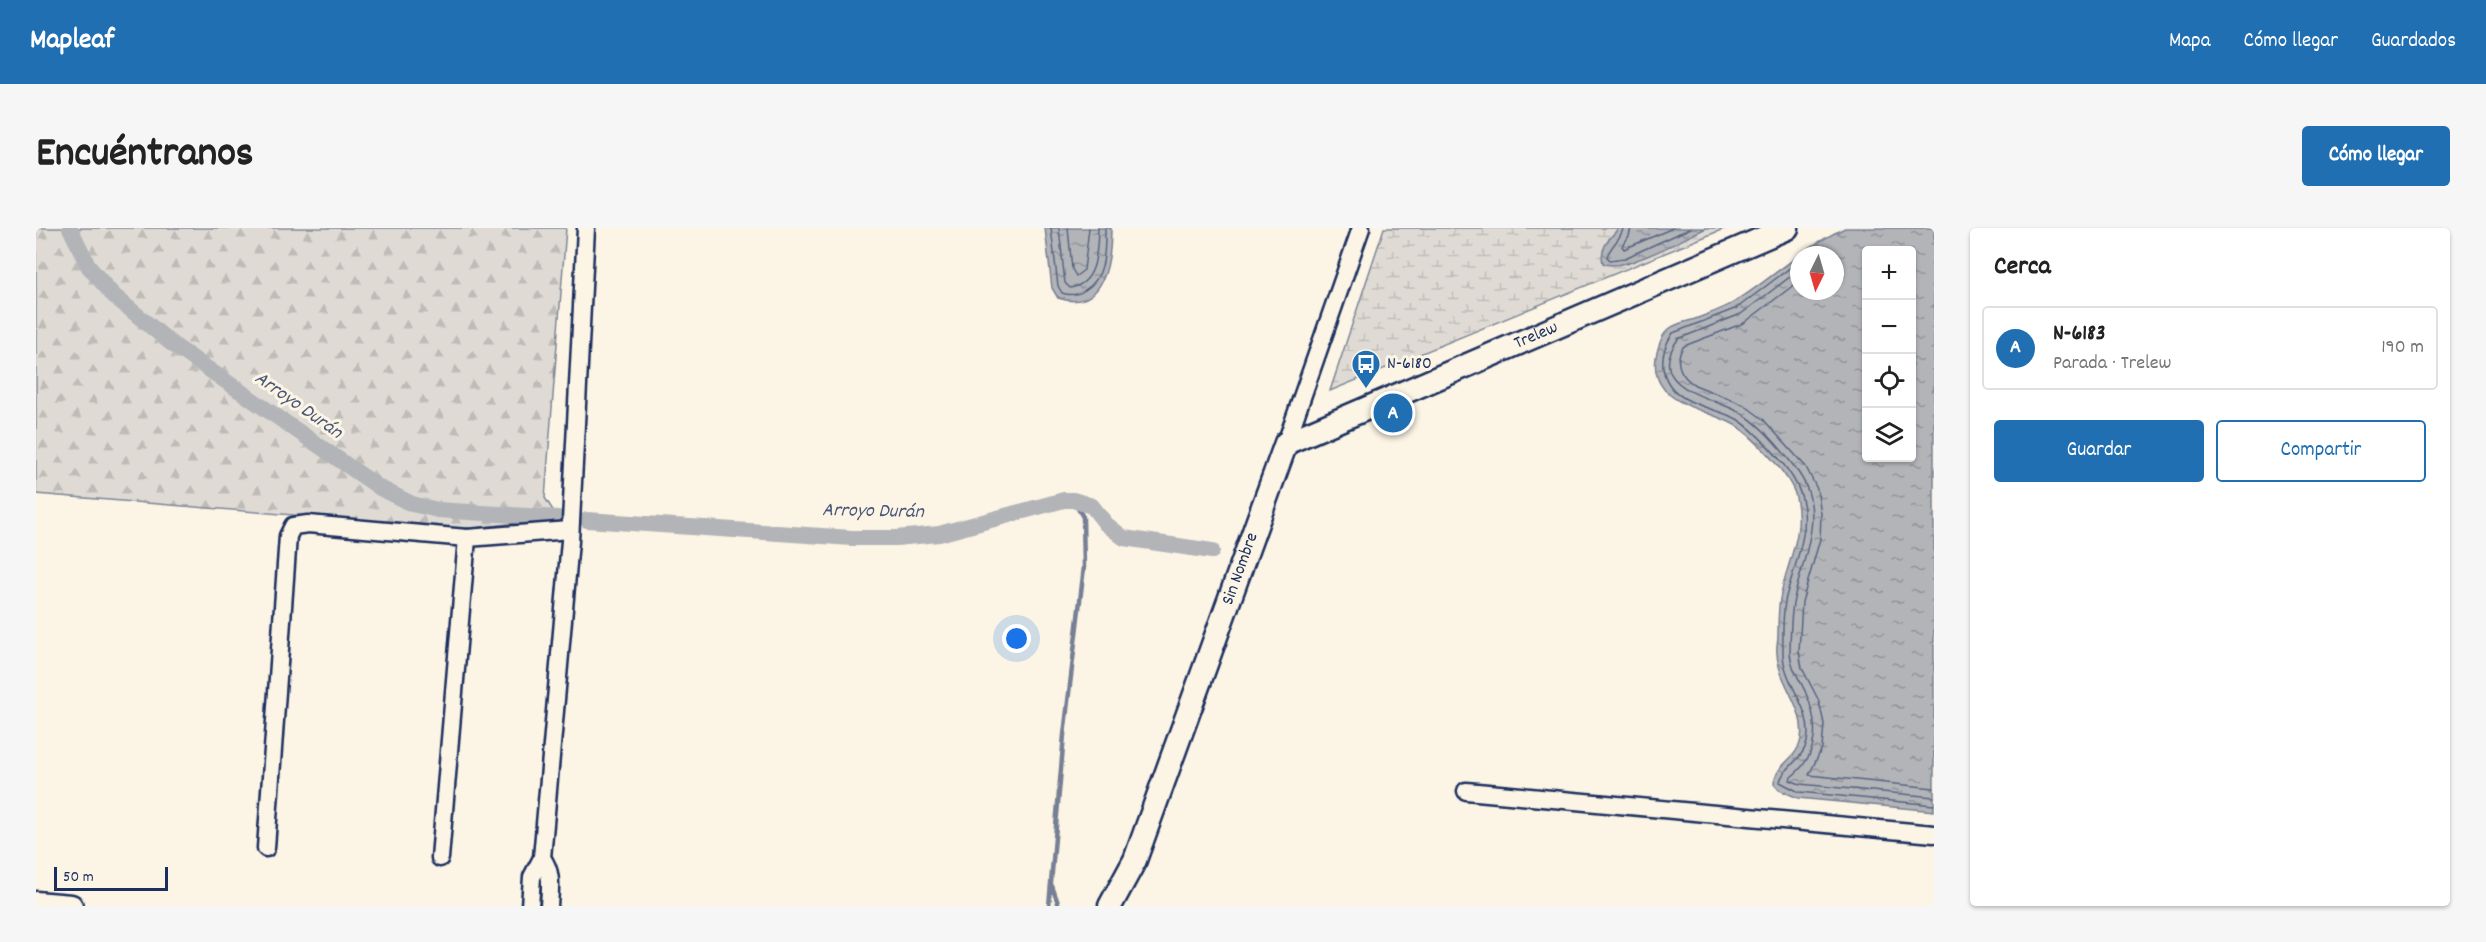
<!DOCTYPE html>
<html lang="es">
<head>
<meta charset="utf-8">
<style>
  :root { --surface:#fff; --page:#f6f6f6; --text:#222; --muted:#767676; --line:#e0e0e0; --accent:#1f6fb2 }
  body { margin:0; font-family:Dekko,sans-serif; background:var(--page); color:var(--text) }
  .controls { position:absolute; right:18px; top:18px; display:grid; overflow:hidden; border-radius:6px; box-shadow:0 2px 4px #0004 }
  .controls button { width:54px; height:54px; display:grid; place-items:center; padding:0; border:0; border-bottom:2px solid var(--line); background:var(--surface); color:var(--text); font:30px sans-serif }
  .compass { position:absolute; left:1754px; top:18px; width:54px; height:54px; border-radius:50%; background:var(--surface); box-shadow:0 2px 4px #0004; rotate:185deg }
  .scale { position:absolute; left:18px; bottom:15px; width:114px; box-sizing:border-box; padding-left:6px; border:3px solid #1b2f5e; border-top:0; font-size:16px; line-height:21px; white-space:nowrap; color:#1b2f5e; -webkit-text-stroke:4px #fcf5e5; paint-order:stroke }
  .you { position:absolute; left:981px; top:411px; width:21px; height:21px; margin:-15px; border:4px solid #fff; border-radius:50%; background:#1a73e8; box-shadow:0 0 0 9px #1a73e833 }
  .badge { display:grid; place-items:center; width:39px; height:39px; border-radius:50%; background:var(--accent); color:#fff; font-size:20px; font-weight:700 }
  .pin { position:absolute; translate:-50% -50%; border:3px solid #fff; box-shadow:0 2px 6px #0006 }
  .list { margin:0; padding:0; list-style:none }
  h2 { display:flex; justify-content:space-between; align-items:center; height:78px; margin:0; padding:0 24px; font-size:26px }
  h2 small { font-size:20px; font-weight:400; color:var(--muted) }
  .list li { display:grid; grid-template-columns:39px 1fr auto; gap:18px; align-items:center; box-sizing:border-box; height:84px; margin:0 12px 12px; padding:0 12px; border:2px solid var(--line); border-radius:6px }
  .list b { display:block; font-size:22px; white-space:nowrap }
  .list p { margin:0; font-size:20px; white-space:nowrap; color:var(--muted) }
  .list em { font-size:20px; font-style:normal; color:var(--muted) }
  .actions { display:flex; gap:12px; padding:18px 24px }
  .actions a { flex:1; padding:14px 0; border:2px solid var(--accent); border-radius:6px; text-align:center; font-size:21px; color:var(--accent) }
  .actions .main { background:var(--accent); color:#fff }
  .icon { flex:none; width:33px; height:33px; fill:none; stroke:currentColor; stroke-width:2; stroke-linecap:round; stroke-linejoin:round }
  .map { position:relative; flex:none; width:1898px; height:678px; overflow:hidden; border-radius:6px }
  header { display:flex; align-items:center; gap:36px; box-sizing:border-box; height:84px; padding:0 30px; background:var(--accent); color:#fff }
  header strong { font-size:28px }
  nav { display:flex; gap:33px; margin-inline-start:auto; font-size:21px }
  .intro { display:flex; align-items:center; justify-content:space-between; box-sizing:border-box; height:144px; padding:0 36px }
  h1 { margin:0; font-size:42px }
  .button { padding:15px 27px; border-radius:6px; background:var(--accent); color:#fff; font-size:21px; font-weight:700 }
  main { display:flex; gap:36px; padding:0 36px }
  aside { flex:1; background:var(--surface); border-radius:6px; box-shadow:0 2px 4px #0004 }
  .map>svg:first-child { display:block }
  .forest { fill:url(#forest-firs); stroke:#7d8599; stroke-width:1.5 }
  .wetland { fill:url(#wetland-marsh); stroke:#7d8599; stroke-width:1.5 }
  .water { fill:url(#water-ripples); stroke:#767f94; stroke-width:1.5; fill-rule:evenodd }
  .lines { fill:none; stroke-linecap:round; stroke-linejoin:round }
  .shore { stroke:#576482; stroke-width:1.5 }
  .stream { stroke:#767f94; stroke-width:4.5 }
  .canal { stroke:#b2b4b8; stroke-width:16 }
  .minor-casing { stroke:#1b2f5e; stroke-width:21 }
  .secondary-casing { stroke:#1b2f5e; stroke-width:27 }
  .minor { stroke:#fcf5e5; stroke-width:16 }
  .secondary { stroke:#fcf5e5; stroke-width:22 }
  .labels { text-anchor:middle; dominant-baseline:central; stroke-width:6; stroke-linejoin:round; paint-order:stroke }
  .street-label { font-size:18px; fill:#1b2f5e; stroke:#fcf5e5 }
  .poi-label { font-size:18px; fill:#1b2f5e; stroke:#fcf5e5; text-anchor:start }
  .water-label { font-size:20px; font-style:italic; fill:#485779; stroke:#fcf5e5 }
</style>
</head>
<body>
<header>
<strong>Mapleaf</strong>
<nav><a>Mapa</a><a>Cómo llegar</a><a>Guardados</a></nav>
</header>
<div class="intro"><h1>Encuéntranos</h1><a class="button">Cómo llegar</a></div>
<main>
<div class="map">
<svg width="1898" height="678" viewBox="0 0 1898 678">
  <defs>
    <pattern id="forest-firs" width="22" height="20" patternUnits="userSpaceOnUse" patternTransform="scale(1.5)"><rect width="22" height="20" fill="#dfdbd4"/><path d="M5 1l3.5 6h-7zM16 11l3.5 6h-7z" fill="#bfbcb8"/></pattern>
    <pattern id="wetland-marsh" width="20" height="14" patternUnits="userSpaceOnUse" patternTransform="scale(1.5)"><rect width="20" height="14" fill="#dfdbd4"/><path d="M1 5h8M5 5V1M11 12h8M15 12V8" fill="none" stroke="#bfbcb8"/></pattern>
    <pattern id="water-ripples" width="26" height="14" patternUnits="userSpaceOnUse" patternTransform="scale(1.5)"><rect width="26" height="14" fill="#b2b4b8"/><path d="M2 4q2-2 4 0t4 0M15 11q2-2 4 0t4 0" fill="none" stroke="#909399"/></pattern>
  </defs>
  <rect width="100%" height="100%" fill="#fcf5e5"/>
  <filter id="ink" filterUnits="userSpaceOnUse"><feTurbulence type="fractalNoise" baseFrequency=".0167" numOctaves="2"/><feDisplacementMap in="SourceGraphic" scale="12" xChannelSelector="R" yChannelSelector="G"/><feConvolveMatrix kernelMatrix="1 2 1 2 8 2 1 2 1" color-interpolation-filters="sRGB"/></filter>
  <g filter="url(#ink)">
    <polygon class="forest" points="0,0 530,0 509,270 522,290 431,301 0,266"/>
    <polygon class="wetland" points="1348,0 1583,0 1573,11 1591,36 1670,0 1690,0 1294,163"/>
    <g class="water">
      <path d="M1009,0h66c0,33 -6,85 -53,70l-6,-10z"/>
      <path d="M1583,0h87c-22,10 -83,46 -103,35 -4,-15 7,-25 16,-35z"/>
      <path d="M1809,0h89v583l-136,-13 -19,-8 -5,-6c1,-20 24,-25 27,-45 5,-32 -23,-55 -24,-86 -1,-6 1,-12 1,-18 0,-12 0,-24 2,-36 6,-37 25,-62 16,-102 -5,-21 -43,-61 -61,-72 -29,-17 -86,-20 -79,-68 2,-10 5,-22 13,-28 7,-6 17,-7 26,-10 13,-5 29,-10 41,-18 38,-24 67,-54 109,-73zM1876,22v208h-46v-208zM1763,27h36v36h-36z"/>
    </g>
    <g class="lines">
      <g class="shore">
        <path d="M1015,0l7,58 4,7c9,3 16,2 23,-3 21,-12 20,-40 20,-62"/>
        <path d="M1023,0l6,55 5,5c28,-4 27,-38 28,-60"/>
        <polyline points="1032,0 1036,41 1040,48 1048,42 1053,0"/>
        <path d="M1587,0c-1,11 -13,17 -16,29l3,3 15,-2 66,-30"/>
        <polyline points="1595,0 1593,8 1586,18 1588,21 1637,0"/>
        <path d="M1763,33l-62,47 -64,25c-17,24 -13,52 13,66 16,9 35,12 51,20 18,11 45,41 56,59 25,39 3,80 -7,119 -4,16 -3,37 -3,54 -1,33 31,56 24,91 -4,18 -26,28 -27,40l19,10 135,13"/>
        <path d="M1763,42l-58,44 -63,25c-35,49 35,58 63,74 22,13 42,38 57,59 29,40 5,85 -4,127 -3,11 -4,42 -4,54 1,15 9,25 15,38 14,31 15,64 -14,86l-1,3 10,4 134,13"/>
        <path d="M1763,53l-55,42 -60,23c-11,15 -4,30 11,39l49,20 19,14 43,48 11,22 4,25 -1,25 -18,63 -3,50 3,16 17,33 5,23 -2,24 -13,27 125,13"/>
      </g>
      <g class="stream">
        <polyline points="1016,658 1023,678"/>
        <polyline points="1013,678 1028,507 1048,339 1047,289 1037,272"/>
      </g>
      <g class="canal">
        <polyline points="34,0 53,39 77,67 136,116 344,260 376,276 402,282 522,290"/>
        <polyline points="551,292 816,310 860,310 903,306 1028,272 1037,272 1056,278 1070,296 1088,310 1176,323"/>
      </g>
      <g class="minor-casing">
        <g id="minor">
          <polyline points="1250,215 1325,0"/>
          <polyline points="1430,563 1898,606"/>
          <polyline points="230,620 252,308 257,298 272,296 431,310 534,302"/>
          <polyline points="404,630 431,310"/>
          <path d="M506,630c11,15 8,30 7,48"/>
          <polyline points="494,678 496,649 506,630 534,313 550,0"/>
        </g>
      </g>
      <g class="secondary-casing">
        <g id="secondary">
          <polyline points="0,675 35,678"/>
          <path id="s1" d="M1074,678l25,-46 151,-417 501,-215"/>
        </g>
      </g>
      <use href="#minor" class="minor"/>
      <use href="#secondary" class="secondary"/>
    </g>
  </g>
  <defs>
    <g id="bus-pin" transform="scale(1.5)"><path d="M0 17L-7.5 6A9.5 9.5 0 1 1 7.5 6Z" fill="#1f6fb2" stroke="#fcf5e5"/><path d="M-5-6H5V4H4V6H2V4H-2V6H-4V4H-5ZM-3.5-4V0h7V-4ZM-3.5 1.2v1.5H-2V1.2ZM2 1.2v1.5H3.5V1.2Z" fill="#fff"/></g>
  </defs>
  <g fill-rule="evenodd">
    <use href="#bus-pin" x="1330" y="136"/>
  </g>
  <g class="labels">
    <g class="street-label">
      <text stroke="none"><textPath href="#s1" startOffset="768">Trelew</textPath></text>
      <text stroke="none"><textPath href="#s1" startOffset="362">Sin Nombre</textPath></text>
    </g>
    <g class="poi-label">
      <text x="1351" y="136">N-6180</text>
    </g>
    <g class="water-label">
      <text transform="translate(262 178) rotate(35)">Arroyo Durán</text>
      <text transform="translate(837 284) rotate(1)">Arroyo Durán</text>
    </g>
  </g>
</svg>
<div class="controls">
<button>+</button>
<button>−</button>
<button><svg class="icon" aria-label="locate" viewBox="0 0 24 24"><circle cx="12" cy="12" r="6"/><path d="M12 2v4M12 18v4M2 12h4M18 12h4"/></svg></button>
<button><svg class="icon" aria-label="layers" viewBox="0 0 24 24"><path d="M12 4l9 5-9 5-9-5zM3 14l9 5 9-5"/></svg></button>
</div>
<svg class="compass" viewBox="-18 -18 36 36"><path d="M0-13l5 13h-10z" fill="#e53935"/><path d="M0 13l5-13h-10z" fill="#767676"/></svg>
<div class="scale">50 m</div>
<div class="you"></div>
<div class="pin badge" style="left:1357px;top:185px">A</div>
</div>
<aside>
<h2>Cerca<small></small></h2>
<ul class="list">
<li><span class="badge">A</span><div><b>N-6183</b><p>Parada · Trelew</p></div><em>190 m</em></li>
</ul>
<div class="actions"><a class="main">Guardar</a><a>Compartir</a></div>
</aside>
</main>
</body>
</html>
